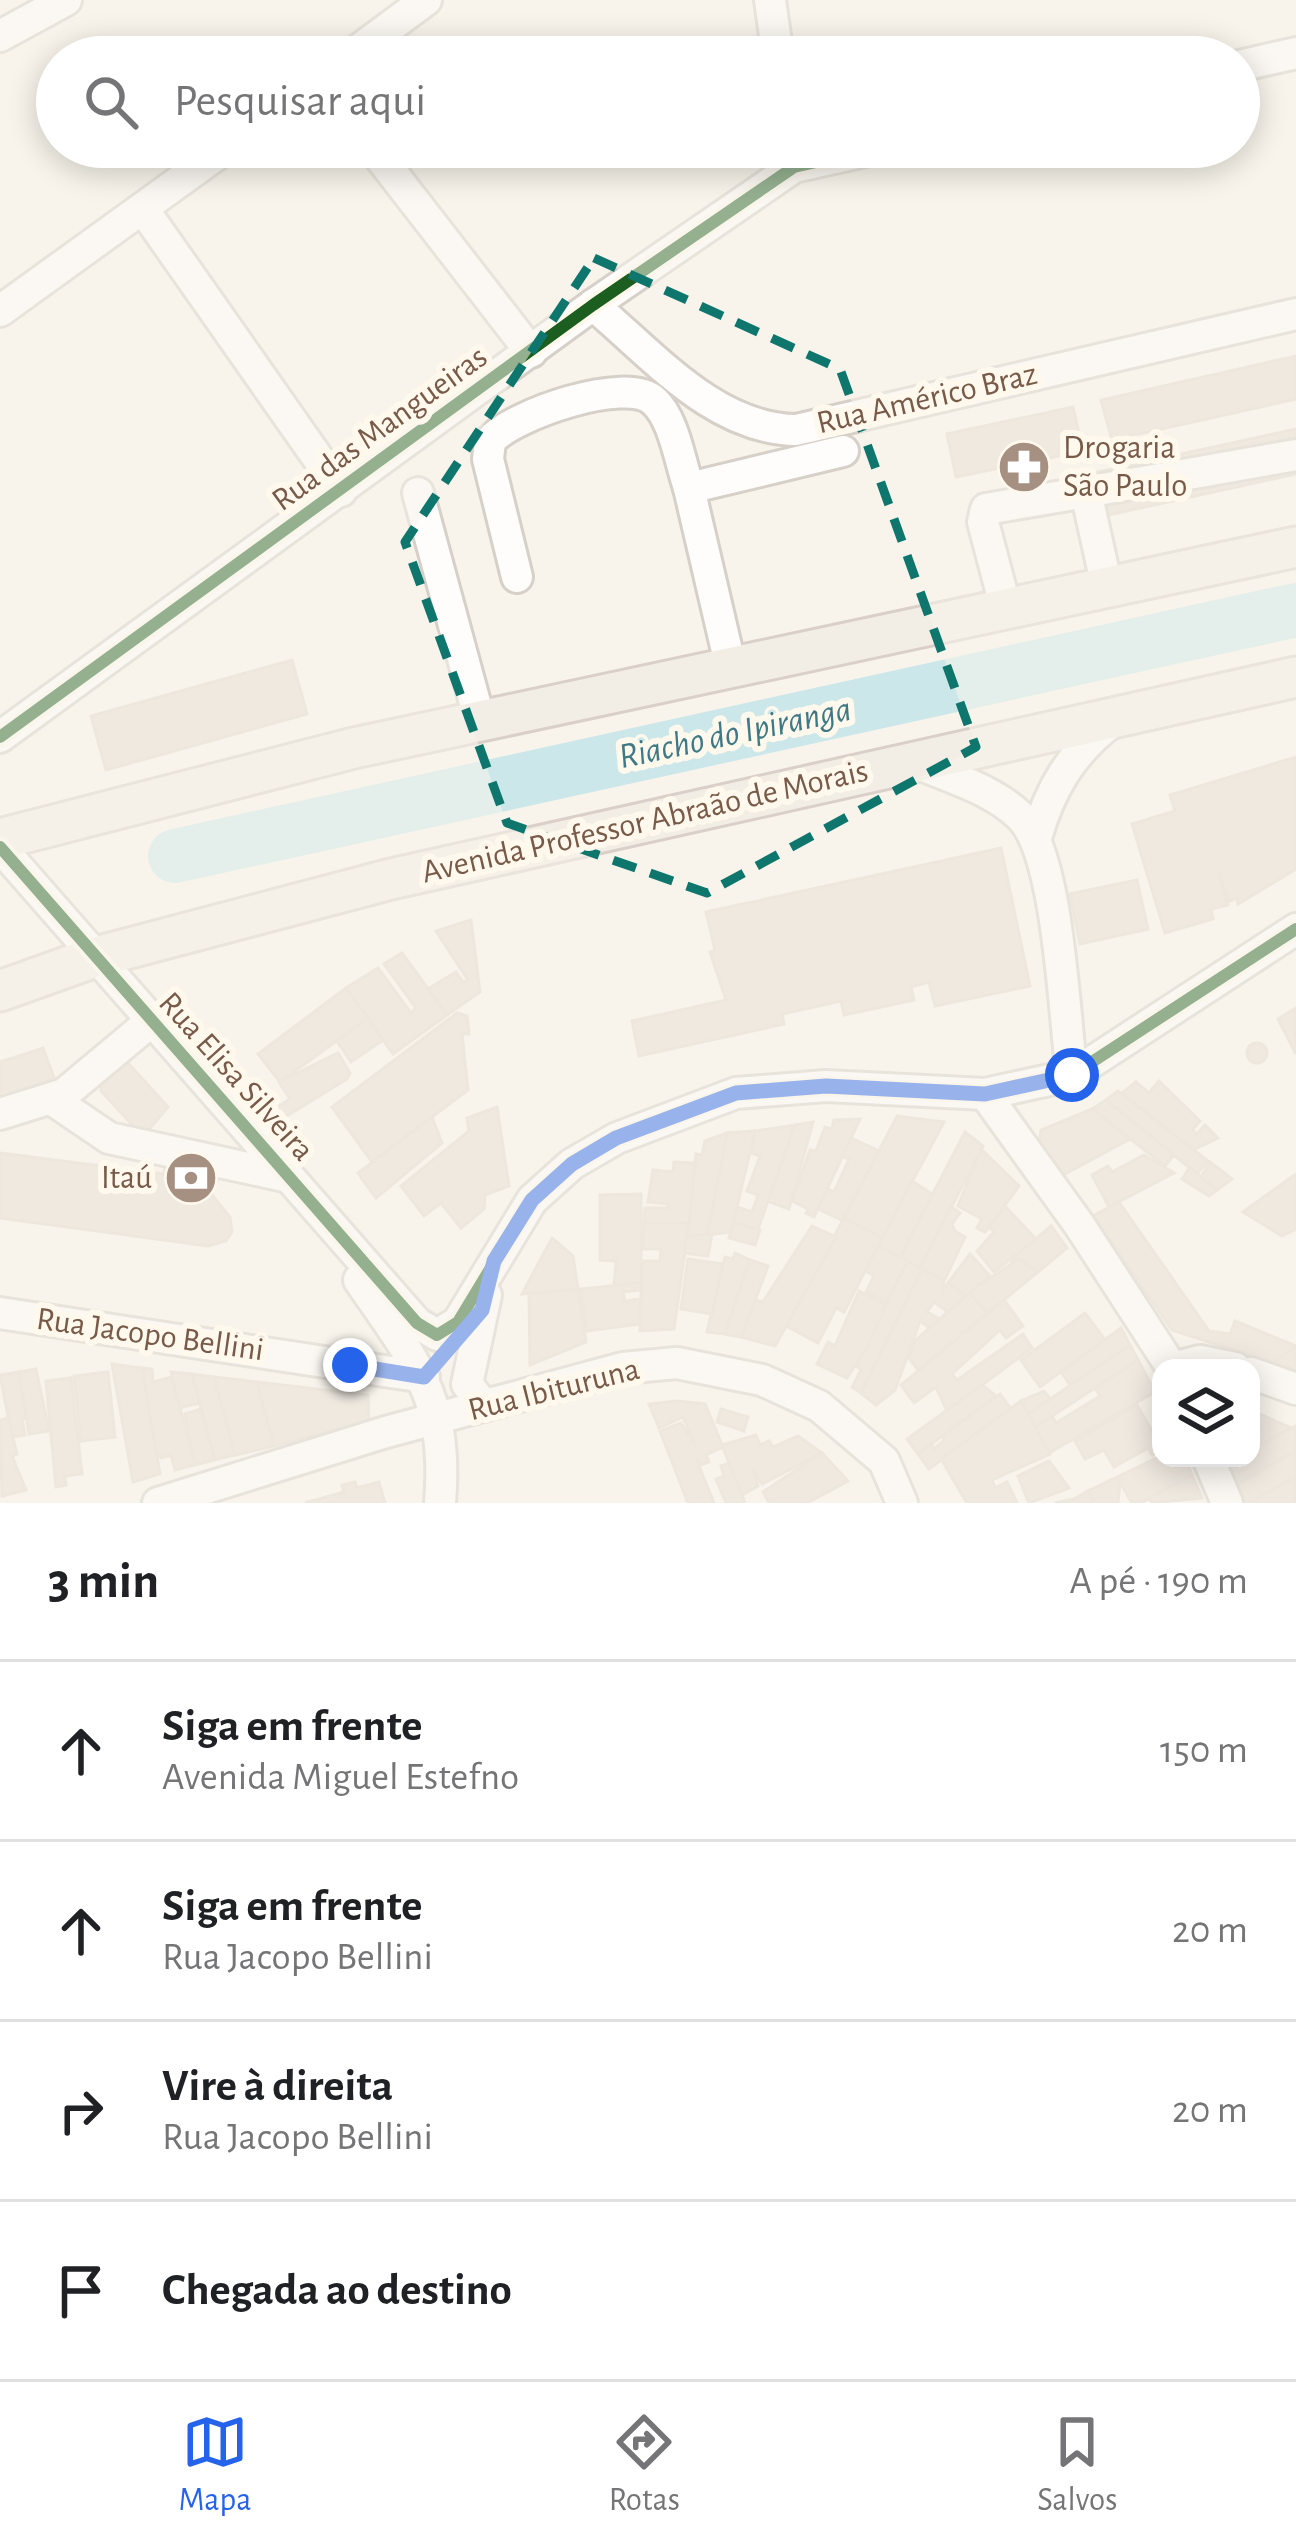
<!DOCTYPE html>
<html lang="pt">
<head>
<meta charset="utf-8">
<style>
  :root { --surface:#fff; --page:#f2f2f2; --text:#202124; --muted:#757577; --line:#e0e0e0; --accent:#2563eb }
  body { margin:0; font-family:"Alegreya Sans",sans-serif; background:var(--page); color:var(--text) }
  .controls { position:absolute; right:36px; bottom:36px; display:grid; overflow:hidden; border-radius:24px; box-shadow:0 6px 30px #0003 }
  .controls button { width:108px; height:108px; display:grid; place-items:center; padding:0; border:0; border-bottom:3px solid var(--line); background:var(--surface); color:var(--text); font:60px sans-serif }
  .stop { position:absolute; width:36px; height:36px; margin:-27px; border:9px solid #2563eb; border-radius:50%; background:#fff }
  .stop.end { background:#2563eb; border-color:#fff; box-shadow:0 3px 12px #0008 }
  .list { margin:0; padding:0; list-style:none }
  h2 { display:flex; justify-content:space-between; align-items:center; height:156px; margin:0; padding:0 48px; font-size:51px }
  h2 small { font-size:39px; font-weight:400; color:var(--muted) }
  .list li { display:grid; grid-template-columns:78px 1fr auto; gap:36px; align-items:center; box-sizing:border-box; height:180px; padding:0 48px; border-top:3px solid var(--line) }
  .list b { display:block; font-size:45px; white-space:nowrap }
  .list p { margin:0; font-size:39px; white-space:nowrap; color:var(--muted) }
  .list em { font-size:39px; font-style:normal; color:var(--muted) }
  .icon { flex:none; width:66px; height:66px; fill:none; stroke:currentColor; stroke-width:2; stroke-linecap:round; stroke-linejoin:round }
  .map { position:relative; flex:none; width:1296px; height:1503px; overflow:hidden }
  .search { position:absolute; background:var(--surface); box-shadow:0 6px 30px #0003; left:36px; right:36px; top:36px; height:132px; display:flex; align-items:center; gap:30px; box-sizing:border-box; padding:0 42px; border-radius:66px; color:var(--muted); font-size:45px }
  .sheet { height:876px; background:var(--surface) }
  nav { display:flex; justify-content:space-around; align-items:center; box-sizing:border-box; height:168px; border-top:3px solid var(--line); background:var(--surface); font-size:33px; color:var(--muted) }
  nav a { display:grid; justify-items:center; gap:6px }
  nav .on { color:var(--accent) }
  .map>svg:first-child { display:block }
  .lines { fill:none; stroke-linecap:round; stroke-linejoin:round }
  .river { stroke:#cce7e9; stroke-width:54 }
  .building { fill:#e5dcd2; stroke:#e1d7cd; stroke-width:3 }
  .minor-casing { stroke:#d6d0c8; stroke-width:36 }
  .major-casing { stroke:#dad0c9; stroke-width:45 }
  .minor { stroke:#fefdfc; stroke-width:30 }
  .major { stroke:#f3eee5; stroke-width:39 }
  .cycleway-casing { stroke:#fff8ed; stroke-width:20 }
  .cycleway { stroke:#1b5e20; stroke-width:12 }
  .route { stroke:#2563eb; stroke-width:15 }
  .marked { fill:none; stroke:#0f766e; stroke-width:9; stroke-dasharray:24 15; stroke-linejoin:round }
  .labels { text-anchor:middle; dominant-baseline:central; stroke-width:12; stroke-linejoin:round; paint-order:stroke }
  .street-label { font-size:33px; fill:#785a49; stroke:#fff8ed }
  .poi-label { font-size:33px; fill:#785a49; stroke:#fff8ed; text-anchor:start }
  .water-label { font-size:36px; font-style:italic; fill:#3f7986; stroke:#fff8ed }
</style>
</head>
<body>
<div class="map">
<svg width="1296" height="1503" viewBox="0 0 1296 1503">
  <rect width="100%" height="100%" fill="#f8f4eb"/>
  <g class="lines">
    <polyline class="river" points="175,856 1296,610"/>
  </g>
  <g class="building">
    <polygon points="1296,356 1296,399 1112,440 1101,400"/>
    <polygon points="1073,407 1083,451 956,477 947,434"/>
    <polygon points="1296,429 1296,474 1104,516 1094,473"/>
    <polygon points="292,660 307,714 106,770 91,716"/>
    <polygon points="1296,757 1296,869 1238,904 1237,898 1230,901 1218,873 1228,905 1211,909 1213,919 1165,933 1132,824 1175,811 1170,795"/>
    <polygon points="1001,848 1030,986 935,1006 929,982 911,987 914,1000 844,1015 841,1001 782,1014 784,1024 639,1056 632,1021 726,1000 710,952 715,950 706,912"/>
    <polygon points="1137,880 1148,929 1080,944 1070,894"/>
    <polygon points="471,920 480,992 447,1015 428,989 456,972 463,982 468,980 436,931"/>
    <polygon points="402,953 447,1015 393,1054 346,988 378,968 411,1013 416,1008 384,964"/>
    <polygon points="346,988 368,1018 280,1082 258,1054"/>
    <polygon points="1296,1008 1296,1054 1278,1019"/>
    <polygon points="457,1013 467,1016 469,1034 462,1034 468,1090 372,1162 332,1107"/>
    <polygon points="368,1018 383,1040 351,1062 337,1041"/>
    <circle cx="1257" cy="1053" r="10"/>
    <polygon points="43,1048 56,1083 0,1102 0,1062"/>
    <polygon points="338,1053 350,1073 347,1079 280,1120 272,1111 290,1099 279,1082"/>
    <polygon points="128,1063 168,1107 146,1133 139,1132 101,1091 101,1084"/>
    <polygon points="1159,1081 1200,1121 1192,1130 1197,1134 1205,1125 1218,1138 1193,1150 1122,1093 1136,1082 1149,1093"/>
    <polygon points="1118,1091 1208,1161 1197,1174 1106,1100"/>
    <polygon points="1106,1100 1174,1155 1165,1166 1092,1109"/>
    <polygon points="497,1107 509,1186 485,1195 484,1209 461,1228 441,1203 424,1216 401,1186 469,1131 467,1118"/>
    <polygon points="1092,1109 1130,1139 1063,1175 1039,1145 1041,1130"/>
    <polygon points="897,1116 944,1122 882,1238 844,1218"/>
    <polygon points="432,1117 442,1143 376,1198 358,1173"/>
    <polygon points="860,1119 814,1217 806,1213 808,1209 792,1201 810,1150 816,1151 825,1127 832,1129 834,1120"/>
    <polygon points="813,1122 789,1209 767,1201 795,1125"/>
    <polygon points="795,1125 758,1229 733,1223 737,1207 752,1212 758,1195 747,1191 760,1156 750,1153 755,1131"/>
    <polygon points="755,1131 731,1232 707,1235 727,1133"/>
    <polygon points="965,1132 983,1146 920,1268 900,1257"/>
    <polygon points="727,1133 707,1235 687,1237 696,1154 702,1155 705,1141"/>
    <polygon points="851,1138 879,1151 842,1220 818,1209 827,1189 834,1192 849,1159 842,1156"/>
    <polygon points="981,1149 1019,1186 985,1232 977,1228 982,1219 958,1206"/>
    <polygon points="0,1153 164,1174 165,1161 201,1165 217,1181 207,1189 230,1217 232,1232 226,1241 208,1246 0,1218"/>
    <polygon points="1144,1155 1174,1173 1109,1207 1092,1175 1108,1166 1112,1172"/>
    <polygon points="674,1162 695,1163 689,1223 644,1223 645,1208 668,1208 669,1204 648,1202 653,1170 673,1172"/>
    <polygon points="1210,1162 1232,1179 1217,1190 1201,1177"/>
    <polygon points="1190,1167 1197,1174 1217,1190 1209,1196 1182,1179"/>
    <polygon points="1296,1174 1296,1229 1282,1236 1243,1212"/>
    <polygon points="912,1181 932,1194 900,1257 878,1246"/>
    <polygon points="641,1194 641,1283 614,1286 616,1261 600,1260 600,1195"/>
    <polygon points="1119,1202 1209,1331 1230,1334 1235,1321 1296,1346 1274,1363 1172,1330 1093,1216"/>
    <polygon points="1005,1206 1036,1239 994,1272 977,1251 994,1232 989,1227"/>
    <polygon points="951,1207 960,1213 952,1224 955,1231 965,1237 944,1281 920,1268"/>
    <polygon points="844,1218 882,1238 844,1312 836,1308 818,1343 786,1326"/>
    <polygon points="644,1223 689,1223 674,1329 640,1331 642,1261 660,1261 661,1249 643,1249"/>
    <polygon points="733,1223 760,1230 755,1245 729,1238"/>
    <polygon points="812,1226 836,1237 775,1346 741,1337 755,1300 763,1302"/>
    <polygon points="1051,1226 1067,1248 1038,1272 1018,1259 1014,1263 1011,1260"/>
    <polygon points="712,1234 708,1256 684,1253 687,1237"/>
    <polygon points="552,1238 573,1256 578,1289 522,1294"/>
    <polygon points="878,1246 908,1261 886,1302 866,1292 874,1276 865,1271"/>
    <polygon points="735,1253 750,1260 725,1334 707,1332 725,1257 733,1259"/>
    <polygon points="970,1254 990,1276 966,1296 948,1283"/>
    <polygon points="688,1259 723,1264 712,1314 681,1309"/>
    <polygon points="1018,1259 1038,1272 988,1313 969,1293"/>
    <polygon points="750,1260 768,1266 741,1337 725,1334"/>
    <polygon points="908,1261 922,1269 861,1393 852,1387 861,1370 854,1364"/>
    <polygon points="922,1269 943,1280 944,1289 948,1283 966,1296 948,1312 934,1302 927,1312 940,1319 930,1328 920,1321 895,1390 876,1405 861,1393"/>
    <polygon points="641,1283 641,1290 623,1292 625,1301 641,1299 640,1324 587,1331 580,1289"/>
    <polygon points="895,1285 868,1346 847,1378 817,1364 828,1342 835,1346 859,1291 885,1305"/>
    <polygon points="578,1289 586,1342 530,1365 529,1294"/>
    <polygon points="969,1293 988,1313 918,1370 909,1358 916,1340"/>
    <polygon points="1004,1300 1023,1326 1006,1338 1000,1330 952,1374 957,1380 1023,1334 1032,1348 947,1411 936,1387 914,1403 901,1385"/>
    <polygon points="1085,1313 1105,1340 1040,1387 1021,1360"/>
    <polygon points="1121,1328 1130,1345 1070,1385 1061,1372"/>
    <polygon points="1130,1345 1138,1360 1035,1427 1028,1414"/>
    <polygon points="1296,1346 1296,1370 1274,1363"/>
    <polygon points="1138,1360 1155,1392 1049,1453 1035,1427 1052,1416 1056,1423 1100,1396 1095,1388"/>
    <polygon points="112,1364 142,1368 160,1474 133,1482"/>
    <polygon points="142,1368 152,1369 153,1382 172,1377 195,1465 175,1470 171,1455 161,1458 156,1451"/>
    <polygon points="36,1369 49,1431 29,1434 19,1372"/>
    <polygon points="19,1372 26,1418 22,1419 25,1435 12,1437 0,1375"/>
    <polygon points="108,1372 115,1437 81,1441 74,1376"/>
    <polygon points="171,1372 192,1374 200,1403 180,1408"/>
    <polygon points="192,1374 214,1377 235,1455 215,1460"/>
    <polygon points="214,1377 257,1382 274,1446 235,1455"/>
    <polygon points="71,1378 82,1474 65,1476 66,1485 56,1487 46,1381"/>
    <polygon points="257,1382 368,1395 369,1421 274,1446"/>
    <polygon points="982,1385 996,1396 918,1454 907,1439"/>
    <polygon points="1044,1391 1050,1399 1028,1414 1021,1401"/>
    <polygon points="1000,1394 1011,1409 929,1469 918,1454 931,1444 934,1449 945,1440 942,1436"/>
    <polygon points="677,1401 705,1404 723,1447 706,1455 709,1462 701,1465 696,1459 714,1503 688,1503 660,1431 681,1423 696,1447 683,1417 659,1428 649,1404"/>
    <polygon points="1021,1401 1050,1454 992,1480 995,1488 1007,1482 1017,1503 967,1503 941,1459"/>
    <polygon points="1137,1405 1152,1431 1161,1421 1161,1450 1152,1455 1148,1448 1114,1467 1104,1450 1085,1459 1075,1441"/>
    <polygon points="201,1409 215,1460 195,1465 185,1414"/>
    <polygon points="721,1409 748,1417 744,1431 717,1422"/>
    <polygon points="1251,1410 1291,1428 1251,1450"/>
    <polygon points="8,1418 17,1454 12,1456 26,1490 2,1496 0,1420"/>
    <polygon points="1296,1426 1296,1451 1237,1484 1228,1462 1251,1458 1251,1450"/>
    <polygon points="756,1435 760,1445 769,1441 773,1447 798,1436 822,1453 762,1484 753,1468 758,1486 742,1495 722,1445"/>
    <polygon points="1296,1451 1296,1477 1246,1503 1237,1484"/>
    <polygon points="822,1453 848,1481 807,1503 769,1503 763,1492"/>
    <polygon points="1161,1456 1185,1458 1192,1475 1141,1503 1132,1503 1120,1482 1118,1503 1094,1503 1088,1491"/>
    <polygon points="1049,1461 1069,1488 1029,1503 1018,1476"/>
    <polygon points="729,1463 742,1495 745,1503 726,1503 716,1479 724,1476 721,1466"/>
    <polygon points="1192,1475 1202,1498 1151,1503 1150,1498"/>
    <polygon points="1296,1477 1295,1503 1249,1503"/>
    <polygon points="355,1482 357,1488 379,1482 385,1503 305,1503 344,1492 342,1485"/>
    <polygon points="1088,1491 1094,1503 1055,1503 1074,1499"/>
  </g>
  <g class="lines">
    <g class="minor-casing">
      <g id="minor">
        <polyline points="770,0 778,57"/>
        <polyline points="0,36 66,0"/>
        <polyline points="349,57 426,0"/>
        <polyline points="1239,66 1296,53"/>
        <polyline points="372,147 531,352"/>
        <polyline points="143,209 341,491"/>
        <path d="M593,305c60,50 121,124 203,125l500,-116"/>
        <polyline points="0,311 227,147"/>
        <polyline points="418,493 480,721"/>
        <path d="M517,577l-29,-118 2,-18c22,-26 136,-66 164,-40 20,18 26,61 35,87"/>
        <polyline points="1107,587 1086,492 1296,455"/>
        <polyline points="1006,609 983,522 986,509 1086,492"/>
        <polyline points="731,668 689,488 843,451"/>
        <polyline points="0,737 593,305 794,167 883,147"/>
        <path d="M914,762c35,15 78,27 106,54 39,38 44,201 52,259"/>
        <path d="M1036,838c14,-50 36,-86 77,-117"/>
        <polyline points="0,847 417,1323 437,1335 458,1322 532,1200 572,1164 617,1138 736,1093 826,1086 985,1094 1072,1075 1296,929"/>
        <polyline points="985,1094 1080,1226 1172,1368"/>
        <polyline points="53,1100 109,1138 289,1177"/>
        <polyline points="0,1114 64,1094 149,1023"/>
        <path d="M359,1280c56,82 90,118 81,223"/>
        <polyline points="0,1313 424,1377"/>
        <polyline points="1172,1368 1200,1361 1235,1368"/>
        <polyline points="1251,1373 1296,1389"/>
        <polyline points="484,1406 467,1384 486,1295"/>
        <polyline points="1208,1458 1227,1503"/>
        <polyline points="158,1503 386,1432 623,1368 677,1363 762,1380 819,1406 884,1461 902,1503"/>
      </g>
    </g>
    <g class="major-casing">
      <g id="major">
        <polyline points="0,839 354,748 1296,547"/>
        <polyline points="0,991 92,958 391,879 1296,677"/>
      </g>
    </g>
    <use href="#minor" class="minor"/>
    <use href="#major" class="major"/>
    <g class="cycleway-casing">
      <g id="cycleway">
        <polyline points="0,737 593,305 794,167 883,147"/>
        <polyline points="0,847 417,1323 437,1335 458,1322 532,1200 572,1164 617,1138 736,1093 826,1086 985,1094 1072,1075 1296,929"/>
      </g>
    </g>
    <use href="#cycleway" class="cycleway"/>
  </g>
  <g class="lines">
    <polyline class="route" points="350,1365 424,1377 482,1310 494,1261 532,1200 572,1164 616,1138 736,1093 826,1086 985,1094 1072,1075"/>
  </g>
  <path d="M0 0H1296V1503H0ZM594,258l246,111 136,378 -269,146 -200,-70 -102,-281z" fill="#f8f4eb" fill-opacity=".55" fill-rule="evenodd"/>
  <path class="marked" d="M594,258l246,111 136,378 -269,146 -200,-70 -102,-281z"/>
  <defs>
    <g id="pharmacy-disc" transform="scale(2.7)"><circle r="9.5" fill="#a59082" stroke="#fff8ed"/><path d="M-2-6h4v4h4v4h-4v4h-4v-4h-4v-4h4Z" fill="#fff"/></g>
    <g id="bank-disc" transform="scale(2.7)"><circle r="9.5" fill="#a59082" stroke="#fff8ed"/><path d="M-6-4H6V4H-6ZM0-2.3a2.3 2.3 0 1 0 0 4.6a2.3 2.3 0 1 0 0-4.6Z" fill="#fff"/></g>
  </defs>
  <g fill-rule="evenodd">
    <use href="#pharmacy-disc" x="1024" y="467"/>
    <use href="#bank-disc" x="191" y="1178"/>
  </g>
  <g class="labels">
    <g class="street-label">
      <text transform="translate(927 399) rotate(-13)">Rua Américo Braz</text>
      <text transform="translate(380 429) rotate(-36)">Rua das Mangueiras</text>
      <text transform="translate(645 822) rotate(-13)">Avenida Professor Abraão de Morais</text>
      <text transform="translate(236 1077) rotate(48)">Rua Elisa Silveira</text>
      <text transform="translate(150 1335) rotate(8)">Rua Jacopo Bellini</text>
      <text transform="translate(554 1390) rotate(-14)">Rua Ibituruna</text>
    </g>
    <g class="poi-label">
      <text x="1063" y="448">Drogaria<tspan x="1063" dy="38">São Paulo</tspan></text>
      <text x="152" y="1178" text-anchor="end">Itaú</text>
    </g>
    <g class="water-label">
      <text transform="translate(735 733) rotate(-12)">Riacho do Ipiranga</text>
    </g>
  </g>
</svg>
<div class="controls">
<button><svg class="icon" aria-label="layers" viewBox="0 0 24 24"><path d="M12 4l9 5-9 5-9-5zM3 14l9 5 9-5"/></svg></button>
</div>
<div class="stop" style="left:1072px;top:1075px"></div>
<div class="stop end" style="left:350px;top:1365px"></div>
<div class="search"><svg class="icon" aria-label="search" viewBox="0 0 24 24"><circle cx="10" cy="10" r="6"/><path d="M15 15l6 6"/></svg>Pesquisar aqui</div>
</div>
<section class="sheet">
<h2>3 min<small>A pé · 190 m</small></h2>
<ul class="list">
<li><svg class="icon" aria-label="ahead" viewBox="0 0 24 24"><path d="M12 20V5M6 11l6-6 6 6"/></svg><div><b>Siga em frente</b><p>Avenida Miguel Estefno</p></div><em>150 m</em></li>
<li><svg class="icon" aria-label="ahead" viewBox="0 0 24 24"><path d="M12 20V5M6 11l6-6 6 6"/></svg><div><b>Siga em frente</b><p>Rua Jacopo Bellini</p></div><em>20 m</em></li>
<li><svg class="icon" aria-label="right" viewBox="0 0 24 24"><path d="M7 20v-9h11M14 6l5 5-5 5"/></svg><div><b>Vire à direita</b><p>Rua Jacopo Bellini</p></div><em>20 m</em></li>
<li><svg class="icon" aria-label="arrive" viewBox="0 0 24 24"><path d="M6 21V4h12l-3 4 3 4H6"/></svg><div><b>Chegada ao destino</b></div></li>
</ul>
</section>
<nav>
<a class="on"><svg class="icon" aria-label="map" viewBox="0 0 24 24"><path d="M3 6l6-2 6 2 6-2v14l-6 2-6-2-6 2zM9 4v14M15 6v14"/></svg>Mapa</a>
<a><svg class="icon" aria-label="directions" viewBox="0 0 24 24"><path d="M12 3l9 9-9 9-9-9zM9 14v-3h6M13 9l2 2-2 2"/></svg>Rotas</a>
<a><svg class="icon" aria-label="saved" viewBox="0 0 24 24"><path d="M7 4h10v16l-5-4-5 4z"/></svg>Salvos</a>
</nav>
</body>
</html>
